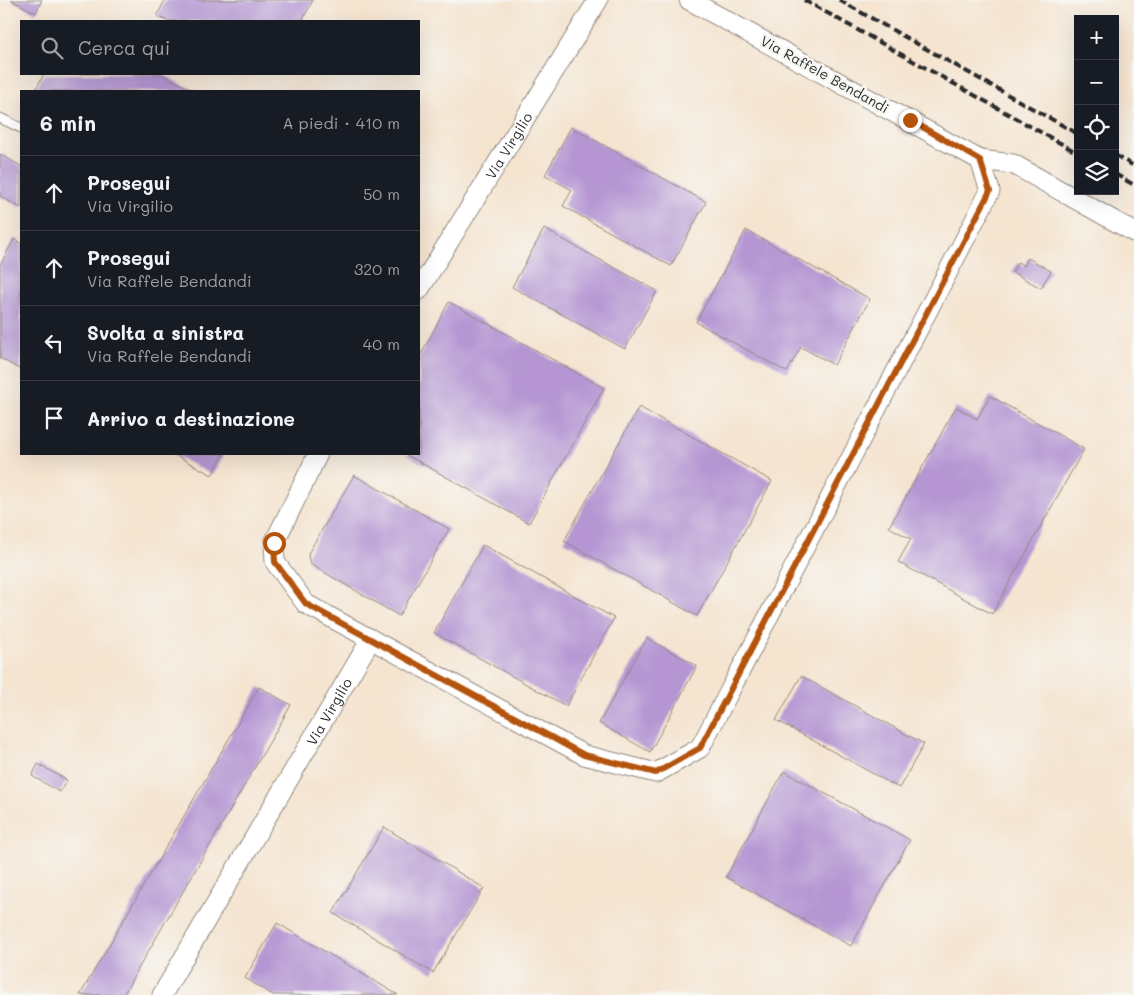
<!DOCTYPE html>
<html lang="it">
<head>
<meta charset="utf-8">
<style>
  :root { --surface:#171b24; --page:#20242c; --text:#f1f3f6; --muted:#9ea1a6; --line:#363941 }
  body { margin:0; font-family:Mali,sans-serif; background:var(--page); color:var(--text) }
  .controls { position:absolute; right:15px; top:15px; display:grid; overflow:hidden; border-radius:0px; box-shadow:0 5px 20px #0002 }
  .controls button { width:45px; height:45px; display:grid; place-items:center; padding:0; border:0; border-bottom:1px solid var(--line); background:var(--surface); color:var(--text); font:25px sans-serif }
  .stop { position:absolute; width:15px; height:15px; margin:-11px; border:4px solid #b45309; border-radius:50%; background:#fff }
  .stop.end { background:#b45309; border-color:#fff; box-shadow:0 1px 5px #0008 }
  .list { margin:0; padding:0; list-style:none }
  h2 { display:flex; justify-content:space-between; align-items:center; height:65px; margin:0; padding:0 20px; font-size:21px }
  h2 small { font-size:16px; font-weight:400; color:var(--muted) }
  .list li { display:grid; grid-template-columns:32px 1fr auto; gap:15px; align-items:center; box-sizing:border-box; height:75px; padding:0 20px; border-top:1px solid var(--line) }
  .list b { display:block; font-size:19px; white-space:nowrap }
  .list p { margin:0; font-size:16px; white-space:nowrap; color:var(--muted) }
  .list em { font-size:16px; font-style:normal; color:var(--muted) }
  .icon { flex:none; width:28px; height:28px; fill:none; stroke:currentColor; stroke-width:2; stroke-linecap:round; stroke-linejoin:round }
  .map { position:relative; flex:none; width:1134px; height:995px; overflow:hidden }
  .search { position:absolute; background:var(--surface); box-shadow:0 5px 20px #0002; left:20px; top:20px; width:400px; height:55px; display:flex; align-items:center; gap:12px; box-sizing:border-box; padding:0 18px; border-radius:0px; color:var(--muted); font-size:19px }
  .panel { position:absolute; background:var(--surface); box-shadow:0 5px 20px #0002; left:20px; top:90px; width:400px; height:365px; border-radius:0px }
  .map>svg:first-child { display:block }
  .building { fill:#b596d3 }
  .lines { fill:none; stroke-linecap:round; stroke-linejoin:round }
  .service-casing { stroke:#90887e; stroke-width:11 }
  .minor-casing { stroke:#90887e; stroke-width:21 }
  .service { stroke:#fff; stroke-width:9 }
  .minor { stroke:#fff; stroke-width:19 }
  .rail { stroke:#2b2b2b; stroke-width:4; stroke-dasharray:8 4; stroke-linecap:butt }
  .route { stroke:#b45309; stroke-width:6 }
  .labels { text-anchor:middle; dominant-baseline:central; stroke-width:5; stroke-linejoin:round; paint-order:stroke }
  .street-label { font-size:14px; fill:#2b2b2b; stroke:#f6f6f2 }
</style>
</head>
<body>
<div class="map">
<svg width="1134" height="995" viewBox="0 0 1134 995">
  <rect width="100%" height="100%" fill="#f6f6f2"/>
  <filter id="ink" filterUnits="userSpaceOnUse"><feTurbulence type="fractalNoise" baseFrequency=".02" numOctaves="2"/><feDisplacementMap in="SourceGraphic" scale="10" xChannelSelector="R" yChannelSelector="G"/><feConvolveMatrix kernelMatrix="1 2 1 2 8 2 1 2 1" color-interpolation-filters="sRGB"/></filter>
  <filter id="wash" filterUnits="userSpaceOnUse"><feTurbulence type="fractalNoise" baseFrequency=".0096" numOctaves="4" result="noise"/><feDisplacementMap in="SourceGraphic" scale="20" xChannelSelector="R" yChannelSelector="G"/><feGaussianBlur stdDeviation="1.12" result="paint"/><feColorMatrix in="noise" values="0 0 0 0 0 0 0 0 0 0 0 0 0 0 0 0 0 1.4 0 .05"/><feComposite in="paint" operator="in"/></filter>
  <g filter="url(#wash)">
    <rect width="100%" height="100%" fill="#f5e4d0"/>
    <g id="blocks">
      <g class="building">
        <polygon points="11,0 42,0 36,13"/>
        <polygon points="165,0 313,0 302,21 167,21 157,16"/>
        <polygon points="44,74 161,74 195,91 35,91"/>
        <polygon points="571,127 706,202 671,266 563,206 572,190 545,175"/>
        <polygon points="0,154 21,166 21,208 0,196"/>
        <polygon points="544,229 657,291 625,349 512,287"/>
        <polygon points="746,230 870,299 834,365 801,347 787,372 696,322"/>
        <polygon points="14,239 21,243 21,370 0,358 0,265"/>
        <polygon points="1028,258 1051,271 1041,288 1012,272 1018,262 1024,266"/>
        <polygon points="449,302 604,388 529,523 405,454 419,454 419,358"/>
        <polygon points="990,396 1084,449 992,614 898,562 911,539 889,527 956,407 977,419"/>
        <polygon points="639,407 772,481 697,616 564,541"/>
        <polygon points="173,454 224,454 212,475"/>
        <polygon points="354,475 449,529 399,616 310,564 308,556 309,552"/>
        <polygon points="483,545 614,618 566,706 434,633"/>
        <polygon points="647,638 697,666 650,752 599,723"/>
        <polygon points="801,676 924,744 899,788 776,720"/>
        <polygon points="259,687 291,705 123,995 80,995"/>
        <polygon points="38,764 67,780 60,792 32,776"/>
        <polygon points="784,771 910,840 851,946 726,877"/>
        <polygon points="384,827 484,888 433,973 333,913"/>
        <polygon points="277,923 398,995 273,995 245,978"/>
      </g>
    </g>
  </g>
  <g filter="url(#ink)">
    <use href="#blocks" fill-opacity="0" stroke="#90887e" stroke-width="1"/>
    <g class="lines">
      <g class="service-casing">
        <polyline id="service" points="0,118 21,128"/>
      </g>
      <g class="minor-casing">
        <g id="minor">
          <polyline points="980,160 1013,164 1134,232"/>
          <path id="s1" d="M419,290l179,-290"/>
          <polyline points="318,454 274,543 275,562 306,604 584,755 656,773 700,748 990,191 980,160 689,0"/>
          <path id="s2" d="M162,995l209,-356"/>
        </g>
      </g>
      <use href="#service" class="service"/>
      <use href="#minor" class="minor"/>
      <g class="rail">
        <polyline points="804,0 1078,153"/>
        <polyline points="839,0 1078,134"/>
        <polyline points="1115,155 1134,166"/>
        <polyline points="1115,174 1134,185"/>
      </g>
    </g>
  </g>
  <g class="lines" filter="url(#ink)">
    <polyline class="route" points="274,543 275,562 306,604 584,755 656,773 700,748 990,191 980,160 910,120"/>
  </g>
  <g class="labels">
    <g class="street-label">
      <text transform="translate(825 74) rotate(29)">Via Raffele Bendandi</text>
      <text stroke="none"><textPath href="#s1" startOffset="170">Via Virgilio</textPath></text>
      <text stroke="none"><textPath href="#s2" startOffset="329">Via Virgilio</textPath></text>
    </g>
  </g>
</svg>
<div class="controls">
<button>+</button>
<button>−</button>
<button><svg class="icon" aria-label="locate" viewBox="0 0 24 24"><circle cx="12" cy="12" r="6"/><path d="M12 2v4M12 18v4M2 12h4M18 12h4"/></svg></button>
<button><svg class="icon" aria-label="layers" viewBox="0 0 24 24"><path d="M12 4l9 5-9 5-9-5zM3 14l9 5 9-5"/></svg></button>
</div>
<div class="stop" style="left:274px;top:543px"></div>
<div class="stop end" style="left:910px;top:120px"></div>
<div class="search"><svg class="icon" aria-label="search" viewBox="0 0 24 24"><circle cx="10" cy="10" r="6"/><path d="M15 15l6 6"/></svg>Cerca qui</div>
<section class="panel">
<h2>6 min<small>A piedi · 410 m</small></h2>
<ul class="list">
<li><svg class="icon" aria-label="ahead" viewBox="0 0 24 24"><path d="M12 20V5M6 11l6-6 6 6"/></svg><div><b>Prosegui</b><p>Via Virgilio</p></div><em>50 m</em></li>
<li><svg class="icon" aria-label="ahead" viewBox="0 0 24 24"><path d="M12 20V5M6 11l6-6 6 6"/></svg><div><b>Prosegui</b><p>Via Raffele Bendandi</p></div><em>320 m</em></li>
<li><svg class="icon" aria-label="left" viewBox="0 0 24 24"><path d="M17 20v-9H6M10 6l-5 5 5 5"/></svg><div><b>Svolta a sinistra</b><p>Via Raffele Bendandi</p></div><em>40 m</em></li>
<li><svg class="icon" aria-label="arrive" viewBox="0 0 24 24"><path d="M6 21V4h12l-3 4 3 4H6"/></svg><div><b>Arrivo a destinazione</b></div></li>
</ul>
</section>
</div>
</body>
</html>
